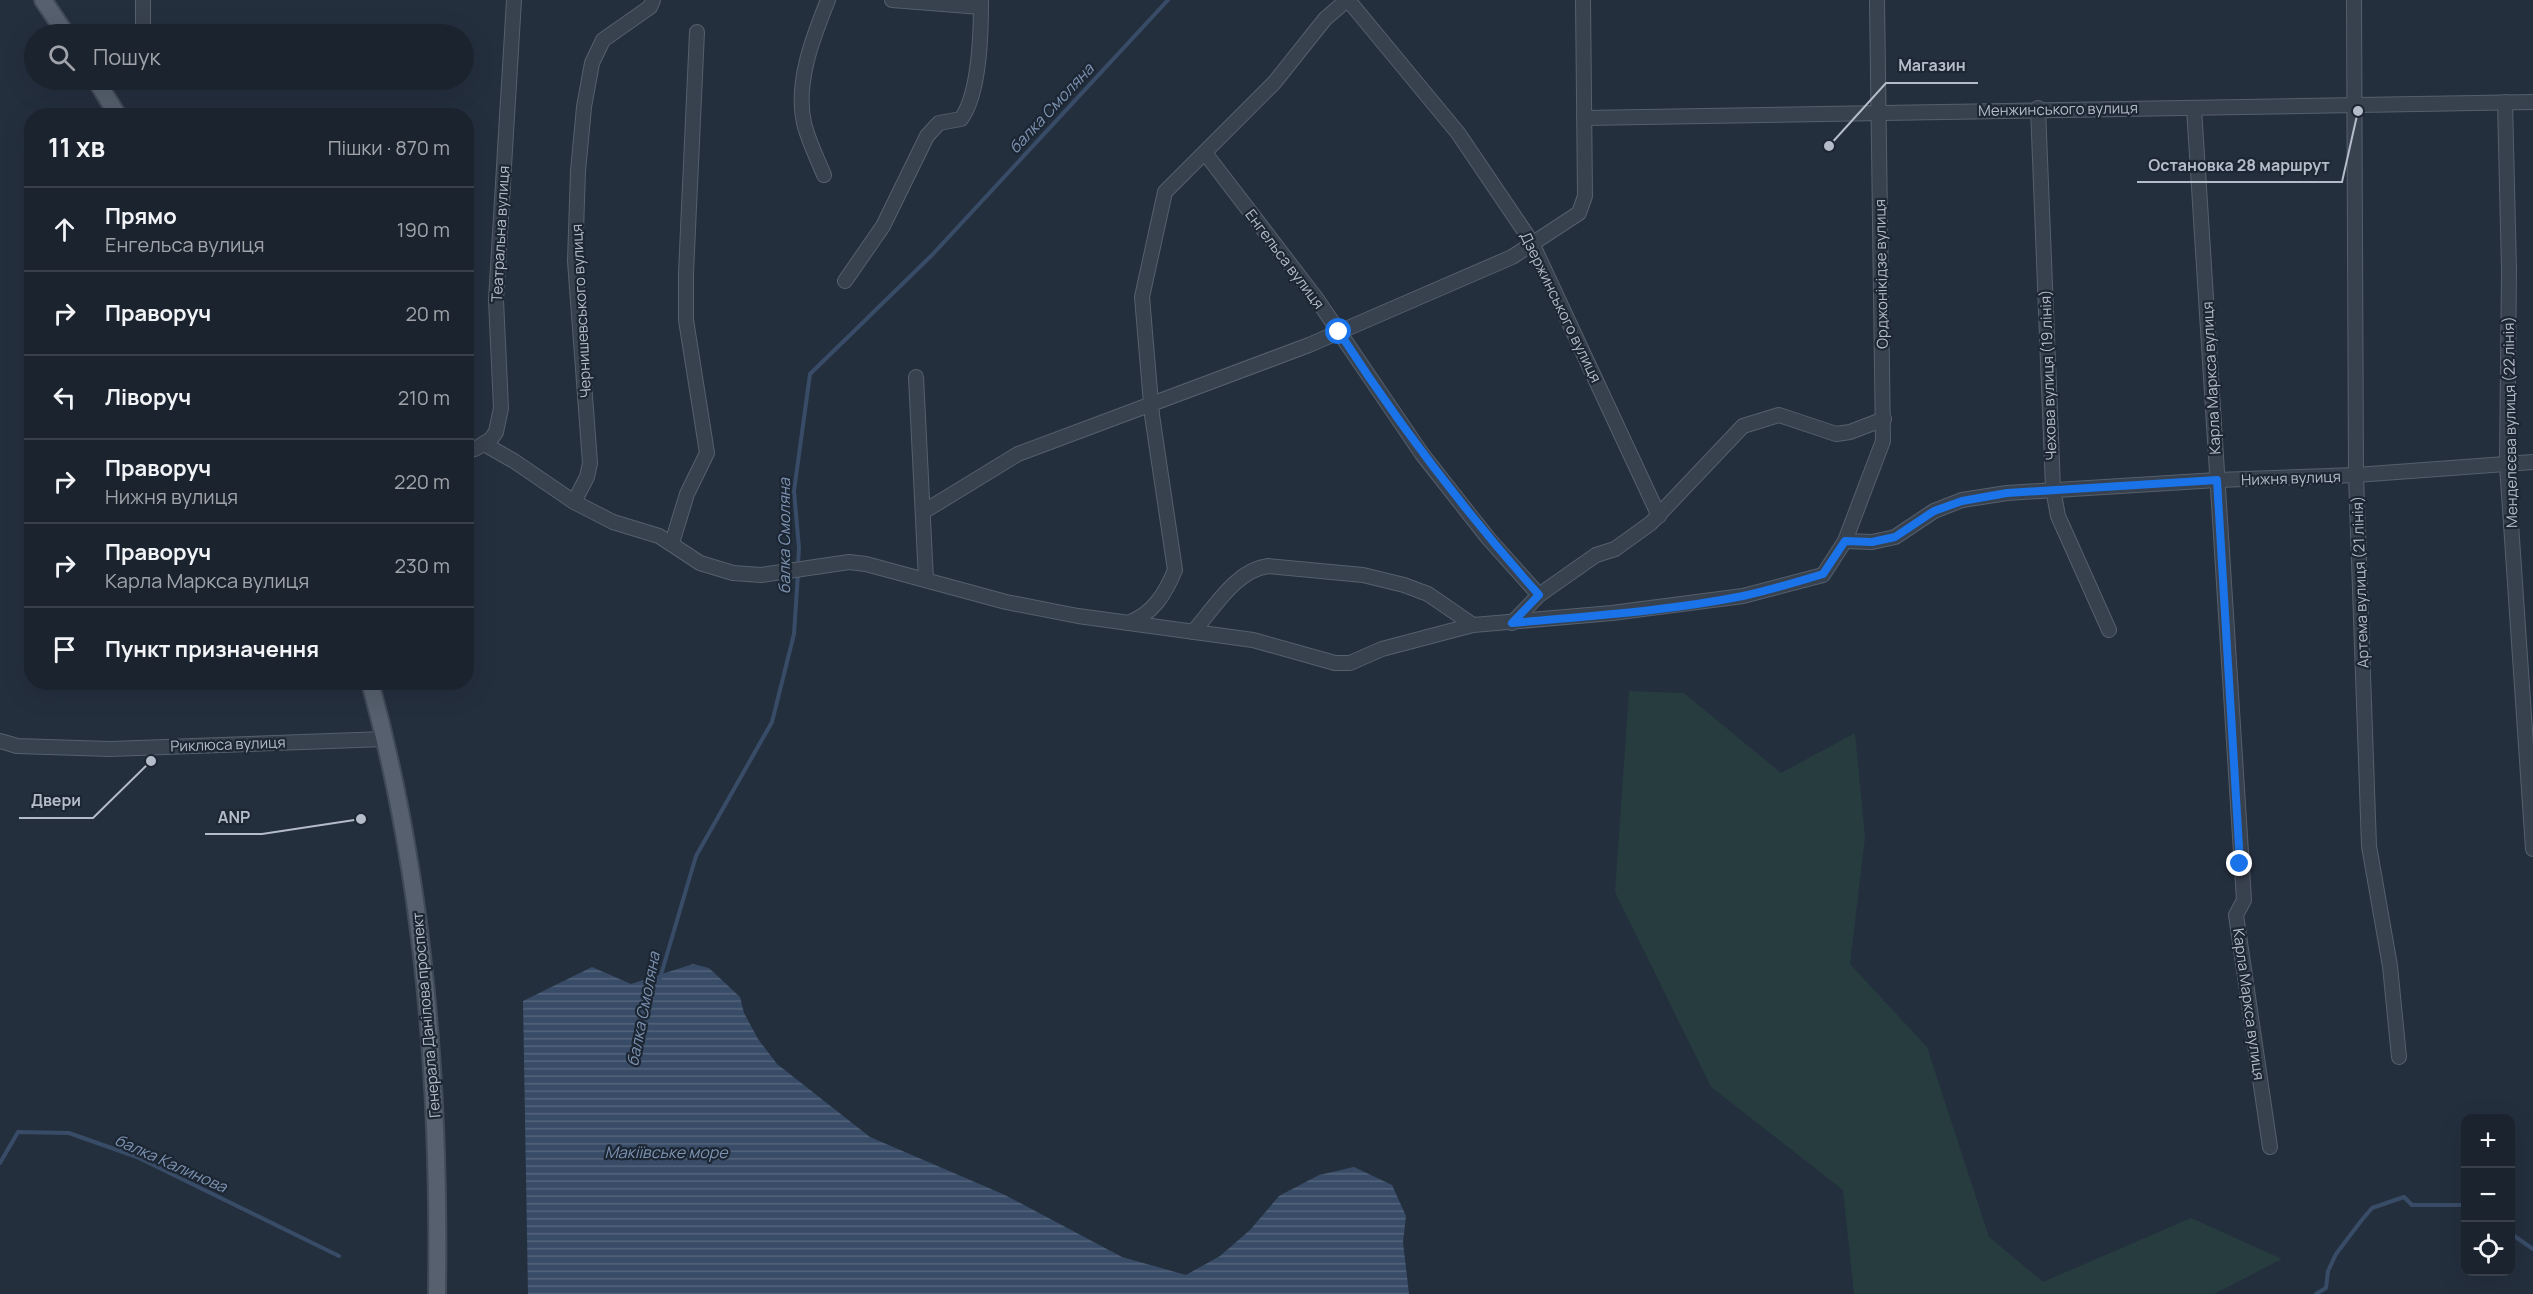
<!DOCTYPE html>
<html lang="uk">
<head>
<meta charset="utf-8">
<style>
  :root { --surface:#1b232e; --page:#282f3a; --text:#f1f3f6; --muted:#a0a4aa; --line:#39404a }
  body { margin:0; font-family:Manrope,sans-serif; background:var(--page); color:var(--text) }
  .controls { position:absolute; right:18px; bottom:18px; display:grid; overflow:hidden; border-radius:12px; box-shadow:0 6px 24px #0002 }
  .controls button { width:54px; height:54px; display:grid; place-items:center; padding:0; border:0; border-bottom:2px solid var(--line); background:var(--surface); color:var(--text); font:30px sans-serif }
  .stop { position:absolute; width:18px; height:18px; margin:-14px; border:4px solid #1a73e8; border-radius:50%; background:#fff }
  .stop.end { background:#1a73e8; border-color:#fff; box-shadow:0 2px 6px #0008 }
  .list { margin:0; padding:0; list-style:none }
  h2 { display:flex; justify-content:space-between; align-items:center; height:78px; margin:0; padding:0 24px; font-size:26px }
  h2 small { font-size:20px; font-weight:400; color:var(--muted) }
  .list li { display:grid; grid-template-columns:39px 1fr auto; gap:18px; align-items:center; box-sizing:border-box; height:84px; padding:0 24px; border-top:2px solid var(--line) }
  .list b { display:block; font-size:22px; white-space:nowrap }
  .list p { margin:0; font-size:20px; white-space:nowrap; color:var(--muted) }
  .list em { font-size:20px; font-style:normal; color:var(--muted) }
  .icon { flex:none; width:33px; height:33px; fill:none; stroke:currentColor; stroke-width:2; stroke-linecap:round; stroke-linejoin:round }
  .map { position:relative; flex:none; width:2533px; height:1294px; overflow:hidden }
  .search { position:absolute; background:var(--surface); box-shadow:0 6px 24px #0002; left:24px; top:24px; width:450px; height:66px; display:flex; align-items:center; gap:15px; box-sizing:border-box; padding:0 21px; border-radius:33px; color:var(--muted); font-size:22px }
  .panel { position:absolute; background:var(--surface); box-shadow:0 6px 24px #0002; left:24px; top:108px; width:450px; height:582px; border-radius:24px }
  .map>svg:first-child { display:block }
  .green { fill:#263c3f }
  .water { fill:url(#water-rules) }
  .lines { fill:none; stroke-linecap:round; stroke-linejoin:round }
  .stream { stroke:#394c67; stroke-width:4 }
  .minor-casing { stroke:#565f6c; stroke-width:16 }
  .major-casing { stroke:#414a57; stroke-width:20 }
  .minor { stroke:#38414e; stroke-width:14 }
  .major { stroke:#56606e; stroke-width:16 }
  .route { stroke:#1a73e8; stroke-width:8 }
  .labels { text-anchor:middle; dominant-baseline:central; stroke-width:4.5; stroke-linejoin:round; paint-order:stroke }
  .street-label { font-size:15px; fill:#b4bcc9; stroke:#1d2633 }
  .water-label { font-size:16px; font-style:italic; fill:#7c92b1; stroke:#1d2633 }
  .leader { fill:none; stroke:#b4bcc9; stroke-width:2 }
  .callout-dot { fill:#b4bcc9; stroke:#1d2633; stroke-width:2 }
  .callout-label { font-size:16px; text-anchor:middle; font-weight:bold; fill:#b4bcc9; stroke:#1d2633; stroke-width:4.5; stroke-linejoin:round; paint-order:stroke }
</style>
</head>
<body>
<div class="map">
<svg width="2533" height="1294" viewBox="0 0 2533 1294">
  <defs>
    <pattern id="water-rules" width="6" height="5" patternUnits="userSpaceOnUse" patternTransform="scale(1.5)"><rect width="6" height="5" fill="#394c67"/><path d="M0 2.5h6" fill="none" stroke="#53647b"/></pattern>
  </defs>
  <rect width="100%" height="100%" fill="#242f3e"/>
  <polygon class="green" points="1629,691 1684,693 1781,773 1855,733 1865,837 1850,964 1927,1047 1989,1237 2043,1282 2191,1218 2282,1259 2214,1294 1854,1294 1843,1190 1711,1087 1615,892"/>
  <polygon class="water" points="693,964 709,968 740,997 744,1013 758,1039 777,1064 870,1137 1005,1195 1122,1257 1186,1275 1220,1256 1250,1230 1279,1196 1319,1175 1354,1167 1392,1185 1406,1216 1403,1242 1409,1294 528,1294 523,1001 592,967 631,984"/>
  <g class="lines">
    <g class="stream">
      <polyline points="798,565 799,548 794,491 810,374 932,255 1168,0"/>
      <polyline points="660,978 696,856 772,722 794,634 798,573"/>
      <polyline points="0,1163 18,1132 69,1133 137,1157 339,1256"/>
      <polyline points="2510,1233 2533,1249"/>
      <polyline points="2316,1294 2326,1288 2328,1271 2336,1254 2361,1221 2372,1208 2404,1197 2412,1205 2466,1205"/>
    </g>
    <g class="minor-casing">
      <g id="minor">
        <polyline points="892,0 981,7"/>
        <polyline points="1348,0 1458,133 1531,241 1659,516"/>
        <polyline points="2354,0 2356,475 2369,846 2390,966 2399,1057"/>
        <polyline points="143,34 143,0"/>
        <polyline points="2505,102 2509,270 2507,465 2533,849"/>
        <polyline points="2038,108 2053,489 2058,516 2109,630"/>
        <polyline points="2194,108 2244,900 2236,915 2270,1147"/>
        <polyline points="1584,118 2533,102"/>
        <polyline points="1205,153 1316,298 1422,454 1488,538 1539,595"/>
        <path d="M824,175c-7,-17 -16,-35 -20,-52 -9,-40 9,-86 24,-123"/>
        <path d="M845,281l38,-55 44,-90 12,-13 22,-4c19,-26 20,-86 20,-119"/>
        <polyline points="916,377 926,580"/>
        <polyline points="484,444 514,461 574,502 613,522 659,536 700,563 733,573 761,575 849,562 866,564 1006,602 1078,616 1253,640 1335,663 1350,663 1382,649 1473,625 1612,613 1743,596 1823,575 1845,541 1883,441 1877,0"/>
        <polyline points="466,451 475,449 491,439 496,432 501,408 496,300 514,0"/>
        <polyline points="574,502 587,477 590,463 575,261 578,171 584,107 592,63 603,40 650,7 653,0"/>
        <polyline points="923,512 1018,454 1309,345 1512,257 1579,213 1585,196 1583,0"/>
        <polyline points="1845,541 1872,542 1895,537 1934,511 1962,500 2007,493 2217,480 2356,475 2533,462"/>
        <polyline points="672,543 687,494 707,453 686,320 686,273 697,32"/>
        <path d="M1128,623c25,-9 37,-29 47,-53l-23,-155 -10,-118 23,-105 109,-109 51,-64 22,-19"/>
        <polyline points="1512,623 1539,595 1596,555 1615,549 1651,523 1743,426 1779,415 1836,434 1850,432 1884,419"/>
        <path d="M1193,632c21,-24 43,-62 75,-66l95,9 41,10 24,9 45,31"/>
        <polyline points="0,741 17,746 110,749 385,739"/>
      </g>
    </g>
    <g class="major-casing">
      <g id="major">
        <polyline points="43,0 66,34"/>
        <polyline points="96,80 118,116"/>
        <path d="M370,682c55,199 70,407 67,612"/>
      </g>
    </g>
    <use href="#minor" class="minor"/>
    <use href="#major" class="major"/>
  </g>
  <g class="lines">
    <path class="route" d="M1339,332c60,93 126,180 200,263l-27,28c76,-7 156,-12 231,-27 27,-6 54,-14 80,-22l22,-33 27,1 23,-5 39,-26 28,-10 45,-8 210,-13 23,384"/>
  </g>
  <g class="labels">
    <g class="street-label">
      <text transform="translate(2058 109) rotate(-1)">Менжинського вулиця</text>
      <text transform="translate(500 234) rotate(-87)">Театральна вулиця</text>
      <text transform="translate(1285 259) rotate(53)">Енгельса вулиця</text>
      <text transform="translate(1881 274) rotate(-91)">Орджонікідзе вулиця</text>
      <text transform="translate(1561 307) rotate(64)">Дзержинського вулиця</text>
      <text transform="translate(581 311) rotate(-93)">Чернишевського вулиця</text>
      <text transform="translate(2048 375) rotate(-92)">Чехова вулиця (19 лiнiя)</text>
      <text transform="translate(2211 378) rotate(-93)">Карла Маркса вулиця</text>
      <text transform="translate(2510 422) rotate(-91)">Менделєєва вулиця (22 лiнiя)</text>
      <text transform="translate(2291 478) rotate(-2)">Нижня вулиця</text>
      <text transform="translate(2360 582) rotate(-92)">Артема вулиця (21 лiнiя)</text>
      <text transform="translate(228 744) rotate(-2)">Риклюса вулиця</text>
      <text transform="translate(2249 1004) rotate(82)">Карла Маркса вулиця</text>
      <text transform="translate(426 1015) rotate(-95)">Генерала Данілова проспект</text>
    </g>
    <g class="water-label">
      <text transform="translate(1051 108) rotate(-47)">балка Смоляна</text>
      <text transform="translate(784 536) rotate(-90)">балка Смоляна</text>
      <text transform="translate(643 1009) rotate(-79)">балка Смоляна</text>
      <text x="666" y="1152">Макіївське море</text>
      <text transform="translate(171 1163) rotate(24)">балка Калинова</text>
    </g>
  </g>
  <path class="leader" d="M1829 146L1886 83H1978M2358 111L2342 182H2137M151 761L93 818H19M361 819L262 834H205"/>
  <g class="callout-dot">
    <circle cx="1829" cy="146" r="6"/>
    <circle cx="2358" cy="111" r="6"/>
    <circle cx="151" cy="761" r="6"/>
    <circle cx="361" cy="819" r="6"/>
  </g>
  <g class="callout-label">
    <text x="1932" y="71">Магазин</text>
    <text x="2239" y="171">Остановка 28 маршрут</text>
    <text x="56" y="806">Двери</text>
    <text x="234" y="823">ANP</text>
  </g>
</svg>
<div class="controls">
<button>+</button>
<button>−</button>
<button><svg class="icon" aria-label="locate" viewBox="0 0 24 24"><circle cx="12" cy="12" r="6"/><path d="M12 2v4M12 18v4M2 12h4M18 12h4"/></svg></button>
</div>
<div class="stop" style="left:1339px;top:332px"></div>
<div class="stop end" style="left:2240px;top:864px"></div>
<div class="search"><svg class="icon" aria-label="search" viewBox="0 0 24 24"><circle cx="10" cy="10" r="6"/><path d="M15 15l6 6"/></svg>Пошук</div>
<section class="panel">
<h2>11 хв<small>Пішки · 870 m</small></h2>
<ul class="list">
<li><svg class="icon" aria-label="ahead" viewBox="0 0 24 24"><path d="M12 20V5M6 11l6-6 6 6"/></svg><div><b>Прямо</b><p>Енгельса вулиця</p></div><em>190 m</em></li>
<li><svg class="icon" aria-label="right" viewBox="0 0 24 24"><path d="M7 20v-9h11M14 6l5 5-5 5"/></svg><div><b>Праворуч</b></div><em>20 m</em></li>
<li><svg class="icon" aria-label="left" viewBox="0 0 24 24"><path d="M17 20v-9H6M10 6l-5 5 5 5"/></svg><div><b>Ліворуч</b></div><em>210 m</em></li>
<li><svg class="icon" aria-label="right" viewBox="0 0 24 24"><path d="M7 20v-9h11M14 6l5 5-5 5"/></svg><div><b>Праворуч</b><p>Нижня вулиця</p></div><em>220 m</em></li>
<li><svg class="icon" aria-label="right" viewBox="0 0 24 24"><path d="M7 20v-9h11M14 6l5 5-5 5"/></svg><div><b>Праворуч</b><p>Карла Маркса вулиця</p></div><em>230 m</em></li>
<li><svg class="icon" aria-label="arrive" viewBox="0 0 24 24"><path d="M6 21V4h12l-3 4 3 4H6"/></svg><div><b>Пункт призначення</b></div></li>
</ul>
</section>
</div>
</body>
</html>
